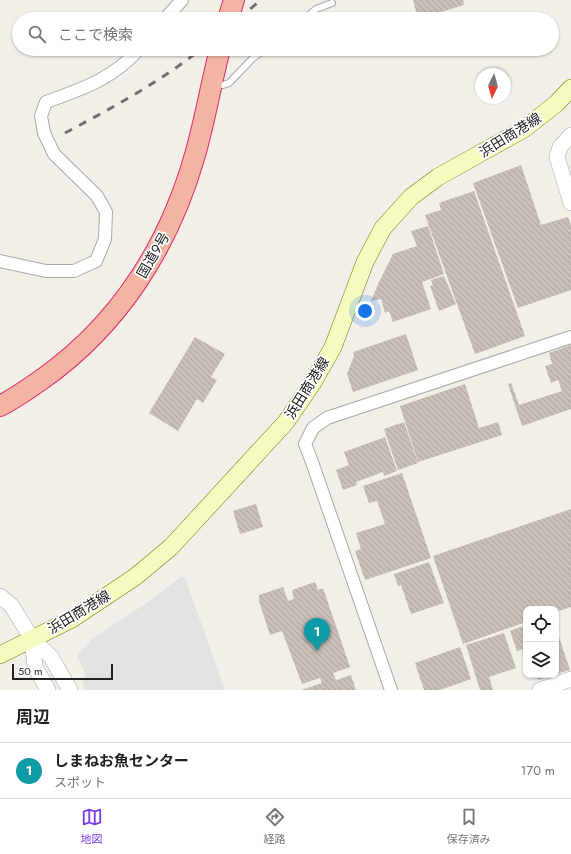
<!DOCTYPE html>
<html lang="ja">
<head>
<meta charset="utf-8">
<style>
  :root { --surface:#fff; --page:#f2f2f2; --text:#202124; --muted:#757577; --line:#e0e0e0; --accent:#7c3aed }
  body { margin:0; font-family:Jost,"Noto Sans JP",sans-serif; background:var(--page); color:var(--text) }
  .controls { position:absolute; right:12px; bottom:12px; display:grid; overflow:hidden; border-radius:8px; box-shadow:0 1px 3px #0004 }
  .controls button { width:36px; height:36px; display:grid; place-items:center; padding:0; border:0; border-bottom:1px solid var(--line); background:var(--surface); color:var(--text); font:20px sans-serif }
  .compass { position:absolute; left:475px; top:68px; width:36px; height:36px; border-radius:50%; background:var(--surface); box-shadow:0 1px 3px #0004; rotate:185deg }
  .scale { position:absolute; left:12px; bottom:10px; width:101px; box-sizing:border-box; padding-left:4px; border:2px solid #222; border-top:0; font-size:11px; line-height:14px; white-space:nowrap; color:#222; -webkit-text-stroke:3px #fff; paint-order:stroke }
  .you { position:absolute; left:365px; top:311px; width:14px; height:14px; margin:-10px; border:3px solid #fff; border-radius:50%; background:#1a73e8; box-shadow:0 0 0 6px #1a73e833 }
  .badge { display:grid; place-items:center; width:26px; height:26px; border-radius:50%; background:var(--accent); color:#fff; font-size:13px; font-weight:700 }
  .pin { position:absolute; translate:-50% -33px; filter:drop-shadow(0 1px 2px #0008) }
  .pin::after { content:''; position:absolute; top:21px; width:14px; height:12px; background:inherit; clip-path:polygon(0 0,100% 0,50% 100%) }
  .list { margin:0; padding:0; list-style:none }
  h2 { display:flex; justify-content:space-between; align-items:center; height:52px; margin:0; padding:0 16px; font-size:17px }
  h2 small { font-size:13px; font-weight:400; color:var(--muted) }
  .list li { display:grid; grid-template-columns:26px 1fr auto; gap:12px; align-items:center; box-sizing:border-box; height:56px; padding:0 16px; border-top:1px solid var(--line) }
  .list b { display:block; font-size:15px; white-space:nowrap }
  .list p { margin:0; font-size:13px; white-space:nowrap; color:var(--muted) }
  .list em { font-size:13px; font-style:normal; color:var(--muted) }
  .icon { flex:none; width:22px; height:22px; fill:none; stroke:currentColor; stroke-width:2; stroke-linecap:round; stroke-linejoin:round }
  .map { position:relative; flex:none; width:571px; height:690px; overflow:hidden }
  .search { position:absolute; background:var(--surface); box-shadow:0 1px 3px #0004; left:12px; right:12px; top:12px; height:44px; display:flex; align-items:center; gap:10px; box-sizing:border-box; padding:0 14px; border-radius:22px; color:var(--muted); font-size:15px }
  .sheet { height:108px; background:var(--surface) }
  nav { display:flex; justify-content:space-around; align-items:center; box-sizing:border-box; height:56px; border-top:1px solid var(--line); background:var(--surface); font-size:11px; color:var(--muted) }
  nav a { display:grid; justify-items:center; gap:2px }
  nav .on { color:var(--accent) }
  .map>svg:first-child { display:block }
  .parking { fill:#e2e2e2 }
  .building { fill:url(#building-back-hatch) }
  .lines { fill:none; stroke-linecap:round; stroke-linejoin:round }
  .service-casing { stroke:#a9a9a9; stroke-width:8 }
  .minor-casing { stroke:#a9a9a9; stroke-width:14 }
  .tertiary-casing { stroke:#a9a9a9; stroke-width:16 }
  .secondary-casing { stroke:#707d05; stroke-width:18 }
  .trunk-casing { stroke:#dc2a67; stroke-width:22 }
  .service { stroke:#fff; stroke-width:6 }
  .minor { stroke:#fff; stroke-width:12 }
  .tertiary { stroke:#fff; stroke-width:15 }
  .secondary { stroke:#f7fabf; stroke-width:17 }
  .trunk { stroke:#f2b4a3; stroke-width:20 }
  .rail { stroke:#707070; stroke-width:3; stroke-dasharray:8 8; stroke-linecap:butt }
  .labels { text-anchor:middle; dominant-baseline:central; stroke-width:3.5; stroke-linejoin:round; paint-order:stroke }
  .street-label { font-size:14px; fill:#222; stroke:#fff }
</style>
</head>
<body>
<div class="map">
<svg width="571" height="690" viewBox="0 0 571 690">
  <defs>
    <pattern id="building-back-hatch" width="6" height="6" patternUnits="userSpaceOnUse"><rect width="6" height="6" fill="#c7bfb8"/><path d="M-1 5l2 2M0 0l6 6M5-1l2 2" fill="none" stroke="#aba49e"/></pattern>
  </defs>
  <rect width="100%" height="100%" fill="#f2efe9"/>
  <polygon class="parking" points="181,577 185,578 225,690 86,690 82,683 86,675 77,656 93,638 145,604"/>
  <g class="building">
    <polygon points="413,0 463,0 464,5 418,19"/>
    <polygon points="521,165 541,225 568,217 571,225 571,290 518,308 473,183"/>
    <polygon points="474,191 525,336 475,354 425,215 441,210 439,203"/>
    <polygon points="428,226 444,274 422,282 431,309 393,322 389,311 385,313 381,299 371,301 379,282 393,254 417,246 411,231"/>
    <polygon points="444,276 456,304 439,311 430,286 433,285 431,280"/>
    <polygon points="406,334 418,370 353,392 347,374 354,356 353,352"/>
    <polygon points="195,337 225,354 211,377 217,380 203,403 197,399 178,431 149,413"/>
    <polygon points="571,345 571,409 522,426 508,384 511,383 519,405 562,391 558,380 551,383 545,366 552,364 549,353"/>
    <polygon points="465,384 479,428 498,422 502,435 418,462 400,406"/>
    <polygon points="404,422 418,463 398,470 384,429"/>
    <polygon points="385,437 397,471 384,476 383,472 356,482 357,485 343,490 336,470 349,465 344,452"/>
    <polygon points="402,473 431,558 365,580 355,551 361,549 356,533 385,524 377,501 369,503 363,486"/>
    <polygon points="256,504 263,527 240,534 233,511"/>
    <polygon points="571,509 571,607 556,612 556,609 526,609 526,622 463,644 433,556"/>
    <polygon points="429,562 444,603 411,614 401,585 398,586 394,574"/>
    <polygon points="315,582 318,590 323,588 350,667 333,673 336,680 351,675 356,690 301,690 322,683 320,678 302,684 282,631 270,635 259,601 259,595 283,587 288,601 294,599 292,590"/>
    <polygon points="526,625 526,648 517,651 510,631"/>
    <polygon points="504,633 516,668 489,677 493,690 480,690 466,645"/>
    <polygon points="559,637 570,670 556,674 556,638"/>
    <polygon points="460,647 471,679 440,690 424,690 415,663"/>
    <polygon points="536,675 553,675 538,680"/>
  </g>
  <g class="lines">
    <g class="service-casing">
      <g id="service">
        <polyline points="304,19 316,9 332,3"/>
        <polyline points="215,84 223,85 229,83 253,58 265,49"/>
      </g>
    </g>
    <g class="minor-casing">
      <g id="minor">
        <polyline points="165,19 182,0"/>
        <path d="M0,261l46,10h28l22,-10 9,-22 1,-27 -9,-16 -43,-42 -10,-21 -3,-17 5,-14c36,-13 67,-23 93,-53"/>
        <polyline points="391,690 312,462 305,444 313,428 327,418 571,337"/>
      </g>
    </g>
    <g class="tertiary-casing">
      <g id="tertiary">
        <polyline points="571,135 560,147 557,157 571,203"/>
        <polyline points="0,596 11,605 32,639 51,657 70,690"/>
        <polyline points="32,639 35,667 48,690"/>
        <polyline points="540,690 571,679"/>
      </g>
    </g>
    <g class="secondary-casing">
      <polyline id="secondary" points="0,655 72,619 135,577 171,547 286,422 312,384 333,347 365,262 383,228 411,197 438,177 524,129 557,103 571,88"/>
    </g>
    <g class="trunk-casing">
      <g id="trunk">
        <polyline points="228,19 234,0"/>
        <path d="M0,406c14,-7 28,-17 41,-26 78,-55 128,-134 154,-225 10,-35 16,-71 25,-106"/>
      </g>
    </g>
    <use href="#service" class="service"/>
    <use href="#minor" class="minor"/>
    <use href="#tertiary" class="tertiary"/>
    <use href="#secondary" class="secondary"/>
    <use href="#trunk" class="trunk"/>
    <g class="rail">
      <polyline points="238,19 261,0"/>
      <path d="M65,133c47,-25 95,-51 136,-84"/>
    </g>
  </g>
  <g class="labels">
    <g class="street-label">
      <text transform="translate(510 135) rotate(-32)">浜田商港線</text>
      <text transform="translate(153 255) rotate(-60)">国道9号</text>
      <text transform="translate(307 388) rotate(-58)">浜田商港線</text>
      <text transform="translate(79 612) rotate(-31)">浜田商港線</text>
    </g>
  </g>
</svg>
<div class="controls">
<button><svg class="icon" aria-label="locate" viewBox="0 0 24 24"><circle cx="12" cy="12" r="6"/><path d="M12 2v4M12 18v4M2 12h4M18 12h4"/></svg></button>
<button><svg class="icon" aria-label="layers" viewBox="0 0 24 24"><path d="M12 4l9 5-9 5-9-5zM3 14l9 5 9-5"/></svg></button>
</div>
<svg class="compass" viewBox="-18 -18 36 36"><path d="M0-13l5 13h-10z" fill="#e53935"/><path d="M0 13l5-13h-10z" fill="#757577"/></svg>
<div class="scale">50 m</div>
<div class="you"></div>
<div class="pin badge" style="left:317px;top:651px;background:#0f9aa8">1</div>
<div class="search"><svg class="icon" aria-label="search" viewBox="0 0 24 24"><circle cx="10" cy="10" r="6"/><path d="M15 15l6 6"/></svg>ここで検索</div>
</div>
<section class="sheet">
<h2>周辺<small></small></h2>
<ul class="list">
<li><span class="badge" style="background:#0f9aa8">1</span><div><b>しまねお魚センター</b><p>スポット</p></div><em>170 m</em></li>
</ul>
</section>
<nav>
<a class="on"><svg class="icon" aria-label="map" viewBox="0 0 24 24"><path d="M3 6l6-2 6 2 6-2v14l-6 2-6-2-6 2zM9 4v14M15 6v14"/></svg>地図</a>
<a><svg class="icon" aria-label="directions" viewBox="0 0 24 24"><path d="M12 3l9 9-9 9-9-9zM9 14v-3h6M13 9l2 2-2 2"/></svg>経路</a>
<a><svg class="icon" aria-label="saved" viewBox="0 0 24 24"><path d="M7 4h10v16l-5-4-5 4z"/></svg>保存済み</a>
</nav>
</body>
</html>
